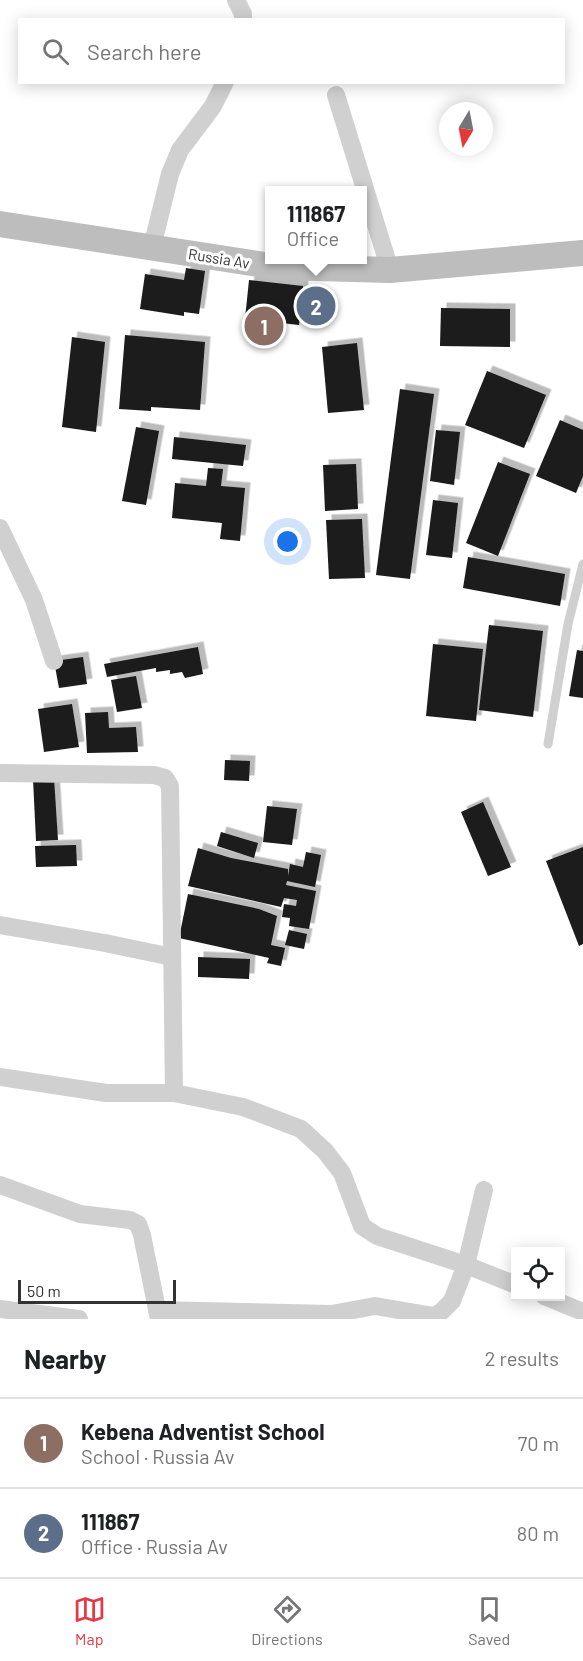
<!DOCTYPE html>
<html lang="en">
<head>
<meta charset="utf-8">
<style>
  :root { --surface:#fff; --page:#f2f2f2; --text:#202124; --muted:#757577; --line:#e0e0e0; --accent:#e63946 }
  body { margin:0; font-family:Barlow,sans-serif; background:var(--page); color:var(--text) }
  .controls { position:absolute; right:18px; bottom:18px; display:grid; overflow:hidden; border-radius:0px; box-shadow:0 3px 15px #0003 }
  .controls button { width:54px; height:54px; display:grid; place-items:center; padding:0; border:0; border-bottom:2px solid var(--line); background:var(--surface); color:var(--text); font:30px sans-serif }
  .compass { position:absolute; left:439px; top:102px; width:54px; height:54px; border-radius:50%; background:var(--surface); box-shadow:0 3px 15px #0003; rotate:190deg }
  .scale { position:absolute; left:18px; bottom:15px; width:158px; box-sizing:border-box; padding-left:6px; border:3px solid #333; border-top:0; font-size:16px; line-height:21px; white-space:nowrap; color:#333; -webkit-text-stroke:4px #fff; paint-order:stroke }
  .you { position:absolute; left:288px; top:542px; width:21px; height:21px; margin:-15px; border:4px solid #fff; border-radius:50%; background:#1a73e8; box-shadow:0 0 0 9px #1a73e833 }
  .badge { display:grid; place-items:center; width:39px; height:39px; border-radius:50%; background:var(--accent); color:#fff; font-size:20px; font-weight:700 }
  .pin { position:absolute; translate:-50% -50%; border:3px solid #fff; box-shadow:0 2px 6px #0006 }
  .popup { position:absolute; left:265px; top:186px; width:102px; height:78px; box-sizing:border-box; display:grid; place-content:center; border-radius:0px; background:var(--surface); filter:drop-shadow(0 2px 4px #0005); font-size:20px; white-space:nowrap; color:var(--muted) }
  .popup b { font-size:22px; color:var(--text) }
  .popup::after { content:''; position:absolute; left:50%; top:100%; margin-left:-12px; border:12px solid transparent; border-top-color:var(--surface) }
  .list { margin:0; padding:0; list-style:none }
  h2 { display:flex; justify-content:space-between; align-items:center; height:78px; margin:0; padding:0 24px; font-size:26px }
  h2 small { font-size:20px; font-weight:400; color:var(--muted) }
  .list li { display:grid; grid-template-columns:39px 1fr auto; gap:18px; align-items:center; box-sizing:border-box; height:90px; padding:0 24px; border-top:2px solid var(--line) }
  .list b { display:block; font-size:22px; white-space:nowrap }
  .list p { margin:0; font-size:20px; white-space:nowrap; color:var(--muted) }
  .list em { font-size:20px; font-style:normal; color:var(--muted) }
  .icon { flex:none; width:33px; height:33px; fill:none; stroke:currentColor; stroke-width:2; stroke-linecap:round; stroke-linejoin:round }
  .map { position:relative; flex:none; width:583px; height:1319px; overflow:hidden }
  .search { position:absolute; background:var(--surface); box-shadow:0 3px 15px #0003; left:18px; right:18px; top:18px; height:66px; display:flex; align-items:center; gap:15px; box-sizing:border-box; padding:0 21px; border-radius:0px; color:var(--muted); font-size:22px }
  .sheet { height:258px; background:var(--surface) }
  nav { display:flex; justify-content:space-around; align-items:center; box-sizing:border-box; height:84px; border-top:2px solid var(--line); background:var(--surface); font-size:16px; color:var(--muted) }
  nav a { display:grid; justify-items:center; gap:3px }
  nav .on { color:var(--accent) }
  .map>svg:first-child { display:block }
  .building { fill:#1a1a1a; filter:url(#shadow) }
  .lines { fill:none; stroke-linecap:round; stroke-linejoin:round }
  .lane { stroke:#d0d0d0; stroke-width:9 }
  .street { stroke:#d0d0d0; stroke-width:18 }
  .secondary { stroke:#bdbdbd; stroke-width:26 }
  .labels { text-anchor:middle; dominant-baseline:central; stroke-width:6; stroke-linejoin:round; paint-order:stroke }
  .street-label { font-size:15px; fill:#333; stroke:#fff }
</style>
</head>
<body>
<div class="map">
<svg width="583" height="1319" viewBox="0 0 583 1319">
  <defs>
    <filter id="shadow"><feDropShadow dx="5.5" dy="-5.5" stdDeviation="0" flood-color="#0004"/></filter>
  </defs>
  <rect width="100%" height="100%" fill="#fff"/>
  <g class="building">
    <polygon points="186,268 205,271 199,314 184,312 184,316 140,309 145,274 184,280"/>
    <polygon points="249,280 303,286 299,325 245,319"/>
    <polygon points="441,308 510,309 510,347 440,346"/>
    <polygon points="125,335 205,342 200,410 151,407 151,411 119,409"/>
    <polygon points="72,337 105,342 96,432 62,427"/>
    <polygon points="357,343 364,410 328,413 322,347"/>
    <polygon points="487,371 546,395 524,448 465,425"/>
    <polygon points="400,389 434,394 410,579 376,575"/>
    <polygon points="560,420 583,430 583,476 576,493 536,476"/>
    <polygon points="136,427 159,431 146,505 122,501"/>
    <polygon points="436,430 460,432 454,485 430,481"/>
    <polygon points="174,437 246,445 243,466 172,459"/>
    <polygon points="498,462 530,474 498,556 466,543"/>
    <polygon points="356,464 358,509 325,511 323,465"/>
    <polygon points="208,468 223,469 221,486 245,488 240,541 220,539 222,523 172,518 175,483 206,486"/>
    <polygon points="433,500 458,503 452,558 426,555"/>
    <polygon points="362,519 365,578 329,579 326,520"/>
    <polygon points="468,557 565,574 560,606 463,588"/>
    <polygon points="489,625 543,631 533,717 479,710"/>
    <polygon points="433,644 483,649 476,721 426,716"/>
    <polygon points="198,647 203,674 185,678 182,672 170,674 170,670 156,672 156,668 107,677 104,664"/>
    <polygon points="577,650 583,651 583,698 569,696"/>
    <polygon points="83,657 87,684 59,688 54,661"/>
    <polygon points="136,676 142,708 117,712 111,680"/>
    <polygon points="72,704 79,747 44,752 38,709"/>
    <polygon points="108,712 109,728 136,727 138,752 87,753 85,713"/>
    <polygon points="225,760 250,761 249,781 224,780"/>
    <polygon points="54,778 58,840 36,841 33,779"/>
    <polygon points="483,802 511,867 488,876 461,812"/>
    <polygon points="267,806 297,809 292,845 263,842"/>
    <polygon points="221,832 258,843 254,858 217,846"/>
    <polygon points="76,845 77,866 36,867 35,846"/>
    <polygon points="583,847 583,944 579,946 546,861"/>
    <polygon points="198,848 231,858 288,869 288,876 290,864 303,867 306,852 321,855 315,887 287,881 286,885 316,891 309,929 289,926 290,918 282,917 284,904 296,906 297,900 284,898 281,907 188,886"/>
    <polygon points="188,894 259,909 277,916 271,945 285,948 281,966 267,963 269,958 179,938"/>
    <polygon points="289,930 307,934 304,949 285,945"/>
    <polygon points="198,957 250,959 249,979 198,977"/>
  </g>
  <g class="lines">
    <polyline class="lane" points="548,744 568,624 583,564"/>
    <g class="street">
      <polyline points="236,0 243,14 243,20"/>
      <polyline points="336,95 390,270"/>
      <polyline points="152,247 170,174 180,150 213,106 225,82"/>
      <polyline points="0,528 34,600 54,661"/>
      <polyline points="0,773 154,775 165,778 170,786 174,1093"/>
      <polyline points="0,925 105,943 172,957"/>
      <polyline points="0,1077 106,1093 174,1093 243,1107 301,1129 325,1151 342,1173 362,1226 377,1236 466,1265 516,1285"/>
      <polyline points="0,1185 80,1214 130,1220 138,1224 142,1235 159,1319"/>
      <polyline points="544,1296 583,1312"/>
      <polyline points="0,1309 79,1319"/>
      <polyline points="157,1310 331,1314 375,1306 434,1316 441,1312 452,1301 466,1265 484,1190"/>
    </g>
    <polyline class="secondary" points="0,224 278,267 390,270 583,253"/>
  </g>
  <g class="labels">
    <g class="street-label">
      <text transform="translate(219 258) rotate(9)">Russia Av</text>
    </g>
  </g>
</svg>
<div class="controls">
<button><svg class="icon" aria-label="locate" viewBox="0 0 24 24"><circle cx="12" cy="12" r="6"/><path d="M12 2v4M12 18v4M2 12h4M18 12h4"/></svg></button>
</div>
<svg class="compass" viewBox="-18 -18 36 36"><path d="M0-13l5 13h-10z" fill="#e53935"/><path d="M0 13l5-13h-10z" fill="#757577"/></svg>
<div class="scale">50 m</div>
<div class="you"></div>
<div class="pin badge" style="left:264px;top:326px;background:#8d6e63">1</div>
<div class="pin badge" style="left:316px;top:306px;background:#5c6f8a">2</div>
<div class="popup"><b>111867</b>Office</div>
<div class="search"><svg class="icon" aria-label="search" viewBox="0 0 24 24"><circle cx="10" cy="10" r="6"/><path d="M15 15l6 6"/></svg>Search here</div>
</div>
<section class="sheet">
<h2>Nearby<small>2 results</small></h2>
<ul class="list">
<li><span class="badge" style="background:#8d6e63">1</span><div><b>Kebena Adventist School</b><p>School · Russia Av</p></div><em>70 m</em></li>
<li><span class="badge" style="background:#5c6f8a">2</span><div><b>111867</b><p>Office · Russia Av</p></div><em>80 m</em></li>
</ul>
</section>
<nav>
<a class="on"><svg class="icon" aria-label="map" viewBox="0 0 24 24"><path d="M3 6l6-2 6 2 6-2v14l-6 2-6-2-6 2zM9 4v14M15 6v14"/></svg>Map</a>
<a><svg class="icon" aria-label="directions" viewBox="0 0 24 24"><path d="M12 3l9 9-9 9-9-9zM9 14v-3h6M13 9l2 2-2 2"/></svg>Directions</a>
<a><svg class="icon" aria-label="saved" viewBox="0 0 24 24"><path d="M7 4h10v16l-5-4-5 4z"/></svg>Saved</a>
</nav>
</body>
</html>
